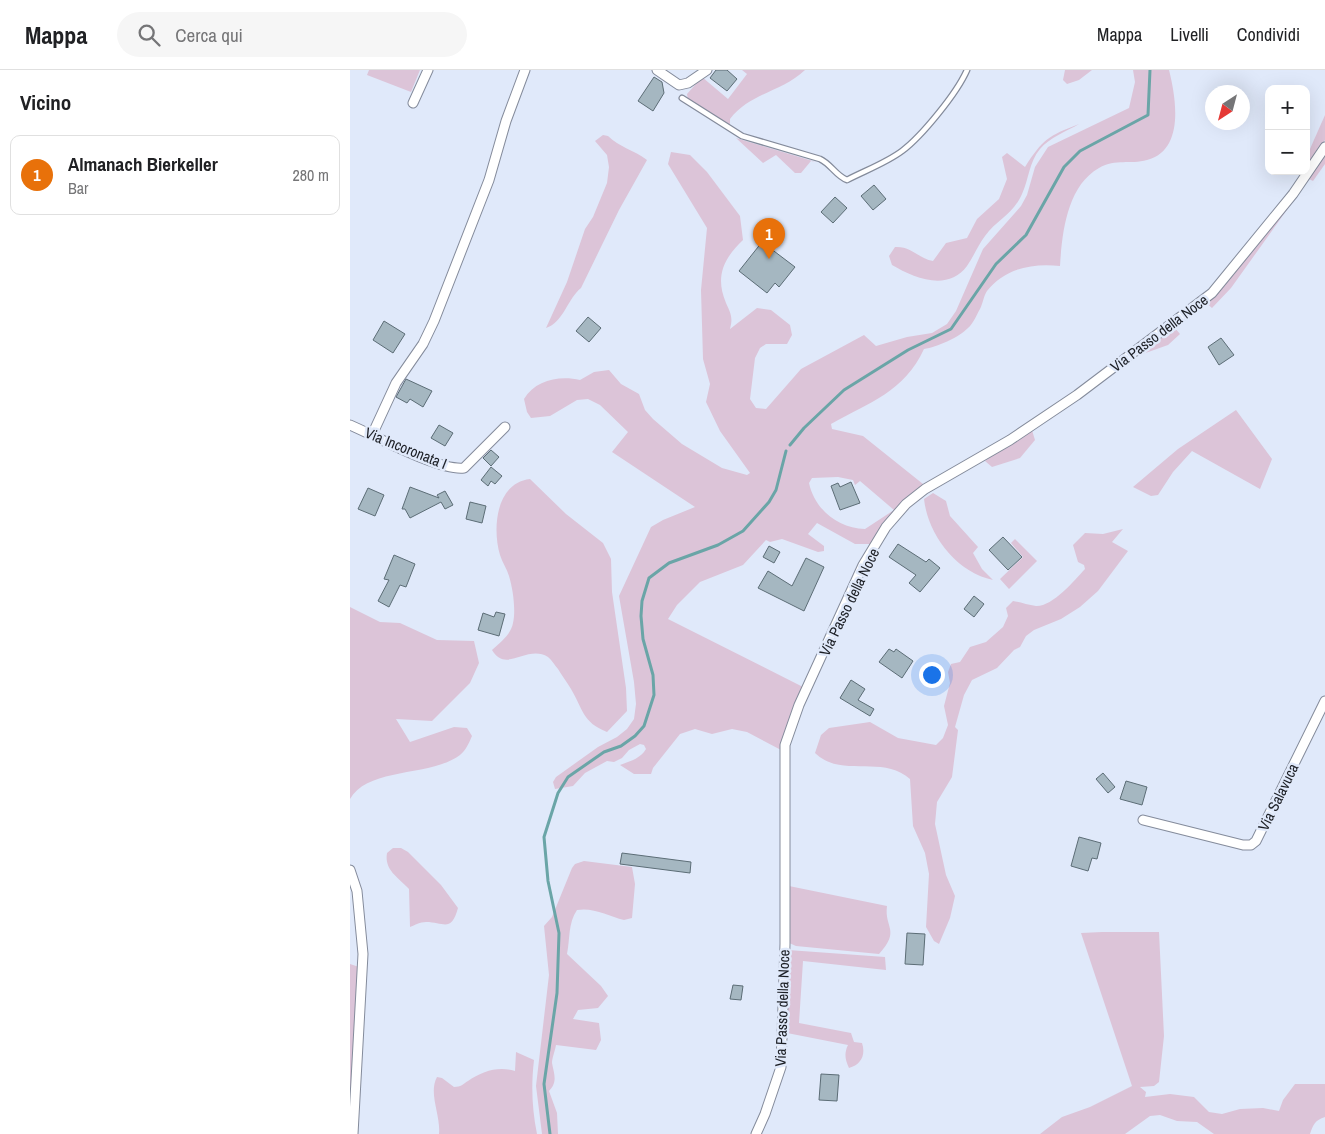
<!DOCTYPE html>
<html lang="it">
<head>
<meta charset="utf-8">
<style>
  :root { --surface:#fff; --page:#f6f6f6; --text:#202124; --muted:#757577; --line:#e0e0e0; --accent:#7c3aed }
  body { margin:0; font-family:"Archivo Narrow",sans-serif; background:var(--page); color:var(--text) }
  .controls { position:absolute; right:15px; top:15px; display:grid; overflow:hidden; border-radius:10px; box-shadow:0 5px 20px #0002 }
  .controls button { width:45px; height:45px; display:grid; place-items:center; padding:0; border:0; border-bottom:1px solid var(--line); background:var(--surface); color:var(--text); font:25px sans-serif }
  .compass { position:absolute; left:855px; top:15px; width:45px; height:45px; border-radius:50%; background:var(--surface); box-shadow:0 5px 20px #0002; rotate:216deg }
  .you { position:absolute; left:581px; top:604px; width:18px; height:18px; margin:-12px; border:4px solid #fff; border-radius:50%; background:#1a73e8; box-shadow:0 0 0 8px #1a73e833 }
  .badge { display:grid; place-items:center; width:32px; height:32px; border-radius:50%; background:var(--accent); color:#fff; font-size:16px; font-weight:700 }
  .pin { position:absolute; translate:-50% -41px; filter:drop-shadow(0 1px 2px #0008) }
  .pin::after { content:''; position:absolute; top:26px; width:18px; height:15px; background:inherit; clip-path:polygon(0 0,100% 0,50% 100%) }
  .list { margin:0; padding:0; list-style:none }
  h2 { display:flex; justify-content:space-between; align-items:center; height:65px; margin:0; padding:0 20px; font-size:21px }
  h2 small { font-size:16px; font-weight:400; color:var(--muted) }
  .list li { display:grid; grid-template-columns:32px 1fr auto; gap:15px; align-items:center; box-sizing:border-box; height:80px; margin:0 10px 10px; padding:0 10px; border:1px solid var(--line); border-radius:10px }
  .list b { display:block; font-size:19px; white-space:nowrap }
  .list p { margin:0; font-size:16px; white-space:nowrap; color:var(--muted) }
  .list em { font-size:16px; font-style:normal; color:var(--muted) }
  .icon { flex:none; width:28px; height:28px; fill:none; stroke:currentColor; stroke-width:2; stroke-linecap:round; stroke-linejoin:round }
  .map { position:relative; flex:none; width:975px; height:1064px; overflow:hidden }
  header { display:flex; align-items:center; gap:30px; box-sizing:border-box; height:70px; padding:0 25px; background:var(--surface); border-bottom:1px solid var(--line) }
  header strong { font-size:24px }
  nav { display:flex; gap:28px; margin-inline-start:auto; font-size:18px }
  .search { width:350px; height:45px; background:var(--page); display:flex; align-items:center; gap:12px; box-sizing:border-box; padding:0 18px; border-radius:28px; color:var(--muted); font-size:19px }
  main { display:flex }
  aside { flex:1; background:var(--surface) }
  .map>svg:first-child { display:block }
  .green { fill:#dcc4d8; fill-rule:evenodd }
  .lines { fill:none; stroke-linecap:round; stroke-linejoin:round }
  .stream { stroke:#6aa5a7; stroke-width:3 }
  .building { fill:#a5b7c1; stroke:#5c6d76 }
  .lane-casing { stroke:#848b9b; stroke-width:7 }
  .street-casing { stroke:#848b9b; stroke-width:11 }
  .lane { stroke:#fff; stroke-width:4.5 }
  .street { stroke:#fff; stroke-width:9 }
  .labels { text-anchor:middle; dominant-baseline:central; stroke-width:5; stroke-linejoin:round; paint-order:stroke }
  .street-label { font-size:15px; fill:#1c1f25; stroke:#e0e9fa }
</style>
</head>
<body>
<header>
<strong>Mappa</strong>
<div class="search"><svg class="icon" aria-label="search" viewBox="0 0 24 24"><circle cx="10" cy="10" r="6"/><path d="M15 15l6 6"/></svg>Cerca qui</div>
<nav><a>Mappa</a><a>Livelli</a><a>Condividi</a></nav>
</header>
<main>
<aside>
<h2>Vicino<small></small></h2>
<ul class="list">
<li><span class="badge" style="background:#e8710a">1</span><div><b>Almanach Bierkeller</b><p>Bar</p></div><em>280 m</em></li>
</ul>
</aside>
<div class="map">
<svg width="975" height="1064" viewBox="0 0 975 1064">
  <rect width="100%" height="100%" fill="#e0e9fa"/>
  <g class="green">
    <polygon points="19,0 70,0 61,22 17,5"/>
    <path d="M392,0h63c-23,22 -55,23 -75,49v9l-42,-28 -1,-6 15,-17 26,22 19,-25z"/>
    <polygon points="715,0 742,0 729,10 717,14 713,10"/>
    <path d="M783,0h36c7,28 16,80 -22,90 -17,5 -31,-2 -48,8 -32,18 -37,65 -39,98 -27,-3 -55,2 -73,25 -3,4 -4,12 -7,18 -3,5 -7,15 -12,19 -10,10 -31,19 -44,21 -20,43 -54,53 -93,75l1,5 31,7 60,48 -19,18 -32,42h-17l-38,-21 -9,11 16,12v5l-6,1 -36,-13 -12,3 -4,-2 -23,25 -43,17 -23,23 -9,14 135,68 -14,33 -8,30 -34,-18 -15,-3 -20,5 -17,-5 -15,5 -27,34 -2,6h-17l-14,-9c10,-4 20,-6 26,-16l-2,-4 -4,-1 -11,6 -7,8 -8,4 -7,-1 -22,12 -12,13 -18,3 -2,-7 3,-5 42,-30 19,-10 10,-8 7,-10 2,-15 -2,-22 -15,-86 32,-69 12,-7 32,-13 -83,-55 16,-20 -28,-27 -12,-6 -11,1 -27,16 -19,2 -4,-6 -3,-13c11,-19 36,-24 56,-19l14,-8 15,-2 12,14 18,10 6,16 8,9 29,25 40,24 25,7 3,-2 -30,-42 -14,-29 4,-18 -7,-25 -2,-69 6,-62 -39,-64 3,-12 19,3 17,17 33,44 3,24c-20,19 -28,37 -17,63 5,11 7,15 4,26l27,-21 14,2 19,15 2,10 -5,9h-21l-6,4 -5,10 -5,41 6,9 10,1 35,-40 63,-34 12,11 31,-9 25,-4 15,-9 9,-13 27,-62 38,-43 6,-11 8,-28 13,-20 81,-39 6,-26zM488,407l15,3 2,5 5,-4 34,29 -29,19c-27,-1 -50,-19 -56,-46l3,-5z"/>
    <polygon points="975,45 975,70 956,98 956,88"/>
    <path d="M729,54c-12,7 -30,14 -39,25 -11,13 -11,30 -18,45 -10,22 -25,25 -37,42 -7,9 -11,20 -18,30 -19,26 -53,12 -75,-1l-3,-9 6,-9c17,-1 24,12 38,14l13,-18 21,-5 10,-19 22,-20 8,-20 -5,-22 5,-4 18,14c18,-28 23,-31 54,-43z"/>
    <path d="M253,65l5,1c11,11 26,14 39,24l-28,50 -38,78c-13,10 -18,35 -35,40l21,-46 18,-53 8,-12 14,-34 2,-16 -2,-12 -12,-14z"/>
    <polygon points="386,68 466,92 461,91 451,103 445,103 426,85 413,93"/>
    <polygon points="975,84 975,94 963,111 959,109 881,218 862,238 855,232"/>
    <polygon points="824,257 830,264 818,275 787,286 726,328"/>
    <polygon points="886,340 922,389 910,419 842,381 823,402 808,425 801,426 783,417 828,379"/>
    <polygon points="681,357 685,370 670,388 642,397 635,391"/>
    <path d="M180,409l36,35 37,29 8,16 1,33 14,96 1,23 -20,21c-25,-10 -24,-23 -36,-43 -4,-7 -9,-13 -13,-20 -3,-3 -6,-9 -10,-12 -21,-13 -42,17 -56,-7 9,-8 19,-16 21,-27 3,-13 0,-34 -4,-47 -2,-7 -7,-14 -9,-21 -8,-27 -4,-72 30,-76z"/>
    <path d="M583,423l13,8 4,15 28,31 -5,6 9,16 11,11c-37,-8 -65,-45 -69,-81z"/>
    <path d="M773,459l-11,13 16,9 -30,40 -18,16 -19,12 -27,11 -8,6 -6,11 -6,3 -17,18 -25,12 -8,15 -9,32 3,3 -6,47 -15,25 -2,22 11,51 9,21 -5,22 -11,26 -5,-3 -8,-14 3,-53 -4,-21 -12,-27 -3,-47c-28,-25 -68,0 -95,-26l6,-18 8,-7 41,-6 28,16 38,7 7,-7 5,-13 -4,-19 6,-23 -2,-11 3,-8 9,-2 10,-15 16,-5 17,-15 5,-11 -2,-8 7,-7c7,1 15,4 23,5 16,1 38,-25 49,-37l-1,-4 -6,-3 -5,-17 12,-12 18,1z"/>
    <polygon points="665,469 687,491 659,519 650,509 673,487 661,473"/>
    <path d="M0,537l30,15 20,1 37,17 37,1 5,22 -9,20 -38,38 -36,-2 14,23 44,-15 13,1 5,8c-3,7 -6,14 -12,19 -29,22 -92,12 -110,44z"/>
    <path d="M43,778h8l7,4 33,33 17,23c-7,25 -14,14 -32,14 -6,0 -11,3 -16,5l-1,-38c-11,-12 -25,-19 -22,-36z"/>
    <path d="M234,791l48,6 3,17 -3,34 -8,2c-15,-4 -31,-13 -47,-10 -9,13 -7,29 -10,44l34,32 7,10 -10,12 -20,2 -5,9 26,4 2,17 -5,10 -40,-5c-1,6 -4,13 -4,18 2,11 6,19 -3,28l8,22 1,21h-16l-6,-48 13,-111 -5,-49 8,-9 20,-49 3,-4z"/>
    <path d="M439,816l98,20c-3,22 14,24 -8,48l-83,-8 -9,-4z"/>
    <path d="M752,862h57l5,104 -5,46 -5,4 -14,1 6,5 -1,5 25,-3 24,3 15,15 13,2 18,-5 23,-1 16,3 4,-11 12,-16h30v33c-10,3 -12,8 -15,17h-96l-17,-12 -20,-1 -17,-6 -10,1 -25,18h-85l22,-17 28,-10 42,-21 -51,-153z"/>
    <path d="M438,880l97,7 1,13 -83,-9 -4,62 52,10 3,9 8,1c4,12 -1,22 -13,25 -4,-8 -5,-15 -1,-23l-61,-12z"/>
    <polygon points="0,894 9,897 0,1037"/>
    <path d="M166,982l18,8c-3,26 -2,49 3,74h-98c2,-18 -11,-41 -2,-57l5,1 12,9c7,0 9,-3 14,-6 15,-10 30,-15 47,-10z"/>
  </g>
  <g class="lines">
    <g class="stream">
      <polyline points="440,375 454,358 494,320 558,280 601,259 646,194 676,165 714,97 730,81 798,45 800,0"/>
      <polyline points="200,1064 194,1014 207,923 209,863 198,811 194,767 208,723 218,707 254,682 271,676 285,666 294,656 304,625 303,605 293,569 291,546 292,531 299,508 319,493 368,475 393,461 419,432 426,420 436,381"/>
    </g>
  </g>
  <g class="building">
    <polygon points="366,0 377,0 387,9 377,21 360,8"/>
    <polygon points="304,7 312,12 314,23 303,41 288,31"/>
    <polygon points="524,115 536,129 523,140 511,126"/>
    <polygon points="485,127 497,138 483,153 471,142"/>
    <polygon points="412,172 445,197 429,217 425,213 417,223 389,201"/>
    <polygon points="238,247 251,258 239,272 226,261"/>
    <polygon points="34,251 55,264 43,283 23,270"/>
    <polygon points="871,268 884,285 869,295 858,277"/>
    <polygon points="56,309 82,321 73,337 60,329 57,333 46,327"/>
    <polygon points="89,355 103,363 95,376 81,368"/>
    <polygon points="141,380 149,387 141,396 133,388"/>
    <polygon points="141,397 152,406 145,414 141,411 138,416 131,410"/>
    <polygon points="501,412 510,433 490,440 481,416 488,413 490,417"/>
    <polygon points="60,417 89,428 87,425 95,421 103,435 95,439 91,432 60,448 55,439 52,439"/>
    <polygon points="18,418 34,425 25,446 8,439"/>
    <polygon points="120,432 136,436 132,453 116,449"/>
    <polygon points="653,467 672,487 658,500 639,480"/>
    <polygon points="548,474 576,492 579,489 590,498 570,522 559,513 566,505 539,487"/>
    <polygon points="419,476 430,482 424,493 413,487"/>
    <polygon points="44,485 65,494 56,517 50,515 39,537 28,531 39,510 34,509"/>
    <polygon points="456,488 474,497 454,541 408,518 418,501 442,516"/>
    <polygon points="624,526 634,534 624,547 614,539"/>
    <polygon points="146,542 155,544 149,566 128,560 133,543 144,547"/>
    <polygon points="539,579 544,582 546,579 563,591 552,608 529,592"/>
    <polygon points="501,610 515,619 508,630 524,639 520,646 490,628"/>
    <polygon points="753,703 765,717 758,723 746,709"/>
    <polygon points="776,711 797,717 792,735 770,729"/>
    <polygon points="729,767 751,773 747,789 742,788 738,801 721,796"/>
    <polygon points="272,783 341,792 340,803 270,794"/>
    <polygon points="557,863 575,864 573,895 555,894"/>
    <polygon points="383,915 393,916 391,930 380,929"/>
    <polygon points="471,1004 489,1005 487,1031 469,1030"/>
  </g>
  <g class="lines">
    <g class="lane-casing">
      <path id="lane" d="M332,28l60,38 78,23c11,5 16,17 27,21 17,-9 39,-17 55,-29 20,-15 55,-58 65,-81"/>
    </g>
    <g class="street-casing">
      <g id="street">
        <polyline points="307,0 329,15 338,13 357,0"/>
        <polyline points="63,33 78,0"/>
        <path d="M0,355c26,11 89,46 114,43l41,-41"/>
        <polyline points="22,365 46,313 73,274 84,251 139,110 156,51 175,0"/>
        <polyline points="793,750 893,775 901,775 906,771 975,631"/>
        <polyline points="0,800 7,821 13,884 3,1064"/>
        <polyline points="406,1064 415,1044 431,997 435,874 435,675 449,635 513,495 536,457 556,434 575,419 660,370 727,325 862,223 943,124 975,77"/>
      </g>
    </g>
    <use href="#lane" class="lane"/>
    <use href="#street" class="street"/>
  </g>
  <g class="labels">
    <g class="street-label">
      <text transform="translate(809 263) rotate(-37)">Via Passo della Noce</text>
      <text transform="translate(56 378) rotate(22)">Via Incoronata I</text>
      <text transform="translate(499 532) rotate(-64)">Via Passo della Noce</text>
      <text transform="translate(928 727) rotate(-64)">Via Salavuca</text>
      <text transform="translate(432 938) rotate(-88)">Via Passo della Noce</text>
    </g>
  </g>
</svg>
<div class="controls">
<button>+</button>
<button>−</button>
</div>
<svg class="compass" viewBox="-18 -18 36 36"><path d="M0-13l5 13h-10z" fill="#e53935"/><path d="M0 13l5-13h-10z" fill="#757577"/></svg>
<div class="you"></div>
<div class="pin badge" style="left:419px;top:189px;background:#e8710a">1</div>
</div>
</main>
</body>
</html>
